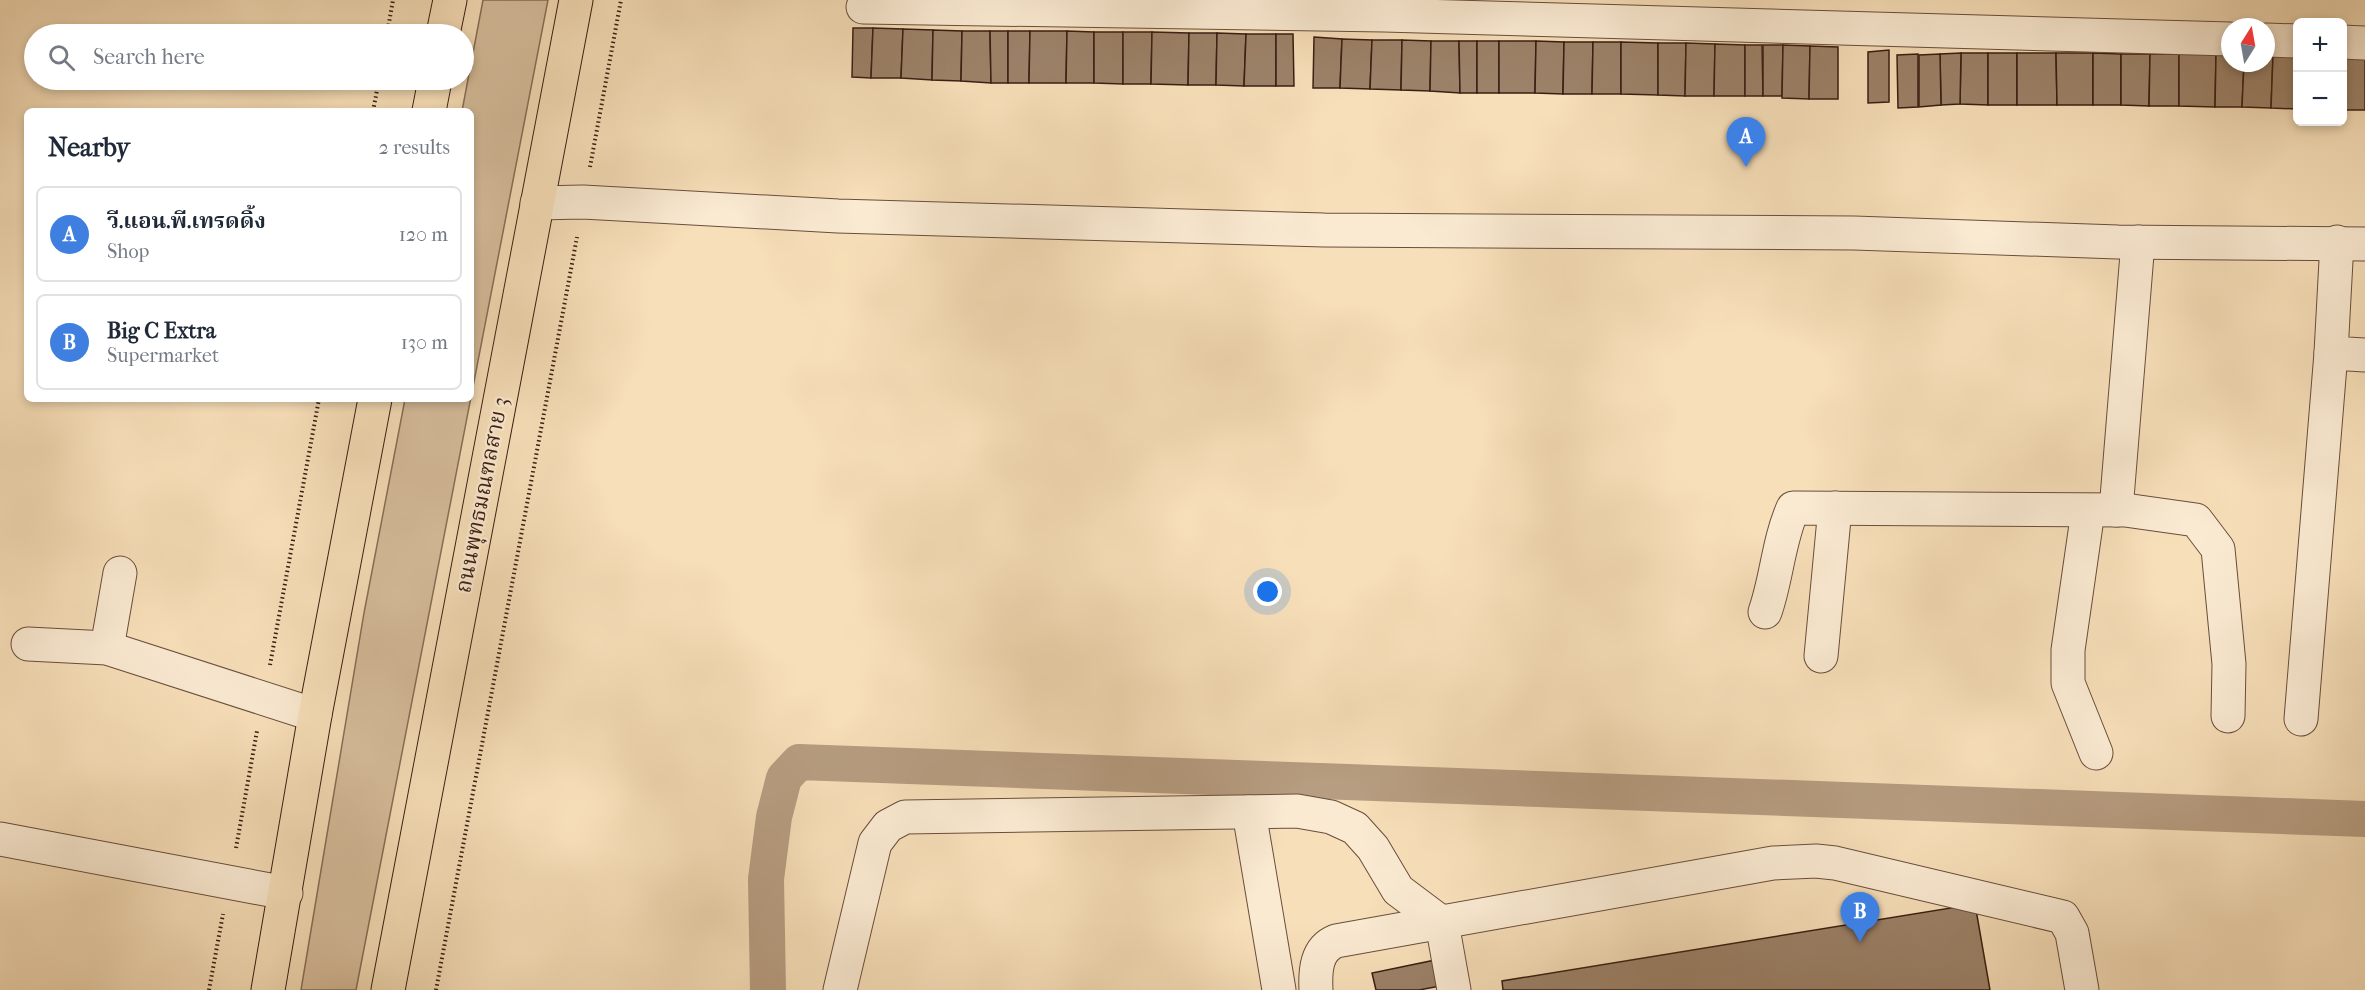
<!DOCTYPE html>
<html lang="en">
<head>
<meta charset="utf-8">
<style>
  :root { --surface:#fff; --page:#f6f6f7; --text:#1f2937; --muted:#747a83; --line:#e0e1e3; --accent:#8f2418 }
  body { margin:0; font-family:"IM FELL French Canon","Noto Serif Thai",serif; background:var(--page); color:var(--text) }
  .controls { position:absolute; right:18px; top:18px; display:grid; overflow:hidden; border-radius:9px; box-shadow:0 3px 9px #0003 }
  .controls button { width:54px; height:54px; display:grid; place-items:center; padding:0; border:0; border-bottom:2px solid var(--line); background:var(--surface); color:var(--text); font:30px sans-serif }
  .compass { position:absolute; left:2221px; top:18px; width:54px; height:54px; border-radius:50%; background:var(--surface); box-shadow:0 3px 9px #0003; rotate:11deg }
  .you { position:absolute; left:1268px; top:592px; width:21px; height:21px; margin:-15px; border:4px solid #fff; border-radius:50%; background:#1a73e8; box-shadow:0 0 0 9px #1a73e833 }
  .badge { display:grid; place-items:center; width:39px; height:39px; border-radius:50%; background:var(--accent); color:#fff; font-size:20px; font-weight:700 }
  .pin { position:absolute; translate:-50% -50px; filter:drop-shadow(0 2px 3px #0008) }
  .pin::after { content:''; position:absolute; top:32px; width:21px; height:18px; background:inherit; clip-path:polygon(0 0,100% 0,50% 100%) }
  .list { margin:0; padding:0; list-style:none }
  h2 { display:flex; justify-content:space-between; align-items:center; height:78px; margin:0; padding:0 24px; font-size:26px }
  h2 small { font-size:20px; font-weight:400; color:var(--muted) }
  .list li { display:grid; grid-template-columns:39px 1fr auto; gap:18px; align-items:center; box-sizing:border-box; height:96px; margin:0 12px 12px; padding:0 12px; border:2px solid var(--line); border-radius:9px }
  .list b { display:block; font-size:22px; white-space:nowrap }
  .list p { margin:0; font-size:20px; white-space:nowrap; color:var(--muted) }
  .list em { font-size:20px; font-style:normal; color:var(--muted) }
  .icon { flex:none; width:33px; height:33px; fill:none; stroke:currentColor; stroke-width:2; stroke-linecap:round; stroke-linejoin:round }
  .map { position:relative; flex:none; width:2365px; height:990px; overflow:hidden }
  .search { position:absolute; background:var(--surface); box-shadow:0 3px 9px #0003; left:24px; top:24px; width:450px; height:66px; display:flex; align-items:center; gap:15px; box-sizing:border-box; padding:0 21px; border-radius:33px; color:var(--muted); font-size:22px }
  .panel { position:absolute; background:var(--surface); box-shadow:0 3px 9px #0003; left:24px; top:108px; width:450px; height:294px; border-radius:9px }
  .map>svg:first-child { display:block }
  .green { fill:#d7be9d; stroke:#886e58; stroke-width:1.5 }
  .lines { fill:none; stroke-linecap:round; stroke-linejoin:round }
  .canal { stroke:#b79d81; stroke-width:36 }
  .building { fill:#9c8269; stroke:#3a1e13; stroke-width:1.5 }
  .minor-casing { stroke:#694e3c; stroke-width:35 }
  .major-casing { stroke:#3a1e13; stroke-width:35 }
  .path { stroke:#3a1e13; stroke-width:4; stroke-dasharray:1.5 3; stroke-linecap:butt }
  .minor { stroke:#faead2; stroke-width:33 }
  .major { stroke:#f7dfb9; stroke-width:33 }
  .labels { text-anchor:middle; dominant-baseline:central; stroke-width:4.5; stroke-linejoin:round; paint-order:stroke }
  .street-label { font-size:22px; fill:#3a1e13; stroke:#faead2 }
</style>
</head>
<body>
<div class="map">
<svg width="2365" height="990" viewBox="0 0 2365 990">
  <rect width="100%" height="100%" fill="#f7dfb9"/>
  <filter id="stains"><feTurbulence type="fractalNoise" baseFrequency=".00333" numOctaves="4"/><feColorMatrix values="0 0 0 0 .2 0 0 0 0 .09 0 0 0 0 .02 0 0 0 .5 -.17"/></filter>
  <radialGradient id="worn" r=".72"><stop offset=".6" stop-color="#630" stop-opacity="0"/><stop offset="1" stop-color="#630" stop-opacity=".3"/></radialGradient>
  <polygon class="green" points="483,0 548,0 356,990 301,990 364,613 405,399 471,399 471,111 462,111"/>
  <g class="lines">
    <polyline class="canal" points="768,990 766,879 774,817 784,778 799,762 2365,819"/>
  </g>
  <g class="building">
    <polygon points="853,28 873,28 871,78 852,77"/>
    <polygon points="873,28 903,29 901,78 871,78"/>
    <polygon points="903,29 933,30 932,80 901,78"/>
    <polygon points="933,30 962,31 961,81 932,80"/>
    <polygon points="962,31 990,31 991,83 961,81"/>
    <polygon points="990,31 1008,31 1008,83 991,83"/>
    <polygon points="1008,31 1030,31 1029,83 1008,83"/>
    <polygon points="1030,31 1067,31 1066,83 1029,83"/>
    <polygon points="1067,31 1094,32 1094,83 1066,83"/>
    <polygon points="1094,32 1123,32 1123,84 1094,83"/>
    <polygon points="1123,32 1152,32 1151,84 1123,84"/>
    <polygon points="1152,32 1189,33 1188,85 1151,84"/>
    <polygon points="1189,33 1217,33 1216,85 1188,85"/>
    <polygon points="1217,33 1246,34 1244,86 1216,85"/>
    <polygon points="1246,34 1276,34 1276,86 1244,86"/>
    <polygon points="1276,34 1293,34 1294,86 1276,86"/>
    <polygon points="1314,37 1342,39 1340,88 1313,88"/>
    <polygon points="1342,39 1372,40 1370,89 1340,88"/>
    <polygon points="1372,40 1402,40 1401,90 1370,89"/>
    <polygon points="1402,40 1431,41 1430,91 1401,90"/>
    <polygon points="1431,41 1459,41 1460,93 1430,91"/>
    <polygon points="1459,41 1477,41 1477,93 1460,93"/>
    <rect x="1477" y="41" width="22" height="52"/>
    <polygon points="1499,41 1536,41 1535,93 1499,93"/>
    <polygon points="1536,41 1564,42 1563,94 1535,93"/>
    <polygon points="1564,42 1593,42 1592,94 1563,94"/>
    <polygon points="1593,42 1621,42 1621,94 1592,94"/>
    <polygon points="1621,42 1658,43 1658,95 1621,94"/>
    <polygon points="1658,43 1686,43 1685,96 1658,95"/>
    <polygon points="1686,43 1715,44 1714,96 1685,96"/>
    <polygon points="1715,44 1745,45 1745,96 1714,96"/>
    <polygon points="1745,45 1762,45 1763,96 1745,96"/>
    <polygon points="1763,45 1783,45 1782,96 1763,96"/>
    <polygon points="1783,45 1810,46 1809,99 1782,98"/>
    <polygon points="1810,46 1838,47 1838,99 1809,99"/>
    <polygon points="1889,50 1889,102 1868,103 1868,52"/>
    <polygon points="1961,53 1988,53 1988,105 1960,104"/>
    <polygon points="1961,53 1960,104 1941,105 1940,54"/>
    <rect x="1988" y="53" width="29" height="52"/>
    <polygon points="2017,53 2056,53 2057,105 2017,105"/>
    <polygon points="2056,53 2093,53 2093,105 2057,105"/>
    <polygon points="2093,53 2121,54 2121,105 2093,105"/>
    <polygon points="1918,54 1918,107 1898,108 1897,55"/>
    <polygon points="1940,54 1941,105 1919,107 1919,55"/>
    <polygon points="2121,54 2150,54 2149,106 2121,105"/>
    <polygon points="2150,54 2179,54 2179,106 2149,106"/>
    <polygon points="2179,54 2216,54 2215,107 2179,106"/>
    <polygon points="2216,54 2230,55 2230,63 2244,63 2242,107 2215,107"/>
    <polygon points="2266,56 2273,56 2271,108 2242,107 2244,63 2266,63"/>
    <polygon points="2273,56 2298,57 2298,109 2271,108"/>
    <rect x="2342" y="58" width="23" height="52"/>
    <polygon points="1975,904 1990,990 1503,990 1502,981"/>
    <polygon points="1445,958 1451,984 1419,990 1376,990 1372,973"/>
  </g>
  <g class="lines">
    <g class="minor-casing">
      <g id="minor">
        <polyline points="863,7 1384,15 2230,39"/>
        <polyline points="2266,40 2298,41"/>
        <polyline points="2342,42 2365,43"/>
        <polyline points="537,203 583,202 838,216 1324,230 1854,233 2118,242 2365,244"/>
        <polyline points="2337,242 2331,353 2365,355"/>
        <polyline points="2116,510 2138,242"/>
        <polyline points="2088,511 2068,650 2068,683 2096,753"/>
        <path d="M1765,612c12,-34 13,-70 28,-104l332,2 71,10 22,29 11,115 -1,52"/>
        <polyline points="28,644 107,648 315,715"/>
        <polyline points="107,648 120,573"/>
        <polyline points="1821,656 1835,508"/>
        <polyline points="2301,719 2331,353"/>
        <polyline points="1249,812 1279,990"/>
        <polyline points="0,839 286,893"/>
        <polyline points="840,990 875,843 888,826 905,817 1297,811 1331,817 1355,828 1373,848 1398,890 1442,923 1454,990"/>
        <path d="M1316,990c-1,-19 0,-41 20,-49l437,-78 43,-2 19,2 228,54 9,16 10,57"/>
      </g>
    </g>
    <g class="major-casing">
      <g id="major">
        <polyline points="443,34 450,0"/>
        <polyline points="429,111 435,80"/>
        <polyline points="268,990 315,715 375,399"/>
        <polyline points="388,990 576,0"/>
      </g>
    </g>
    <g class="path">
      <polyline points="387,34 393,0"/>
      <polyline points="373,111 379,80"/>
      <polyline points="590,167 621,0"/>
      <polyline points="270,665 319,399"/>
      <polyline points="236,848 257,731"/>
      <polyline points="209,990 223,914"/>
      <polyline points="436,990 577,237"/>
    </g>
    <use href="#minor" class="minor"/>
    <use href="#major" class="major"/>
  </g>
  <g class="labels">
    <g class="street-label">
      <text transform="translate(482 495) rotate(-79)">ถนนพุทธมณฑลสาย 3</text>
    </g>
  </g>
  <rect width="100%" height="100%" filter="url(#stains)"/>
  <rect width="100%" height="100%" fill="url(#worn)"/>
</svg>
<div class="controls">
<button>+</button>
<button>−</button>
</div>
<svg class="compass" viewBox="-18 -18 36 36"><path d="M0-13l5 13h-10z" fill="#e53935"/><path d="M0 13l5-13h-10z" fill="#747a83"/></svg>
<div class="you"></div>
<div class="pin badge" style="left:1746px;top:167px;background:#3f7fe0">A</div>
<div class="pin badge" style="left:1860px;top:942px;background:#3f7fe0">B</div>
<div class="search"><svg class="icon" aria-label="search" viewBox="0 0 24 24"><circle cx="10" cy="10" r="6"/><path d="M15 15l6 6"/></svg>Search here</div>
<section class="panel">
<h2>Nearby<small>2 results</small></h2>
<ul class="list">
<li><span class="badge" style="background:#3f7fe0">A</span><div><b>วี.แอน.พี.เทรดดิ้ง</b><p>Shop</p></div><em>120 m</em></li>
<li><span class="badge" style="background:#3f7fe0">B</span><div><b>Big C Extra</b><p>Supermarket</p></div><em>130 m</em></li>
</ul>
</section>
</div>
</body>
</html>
